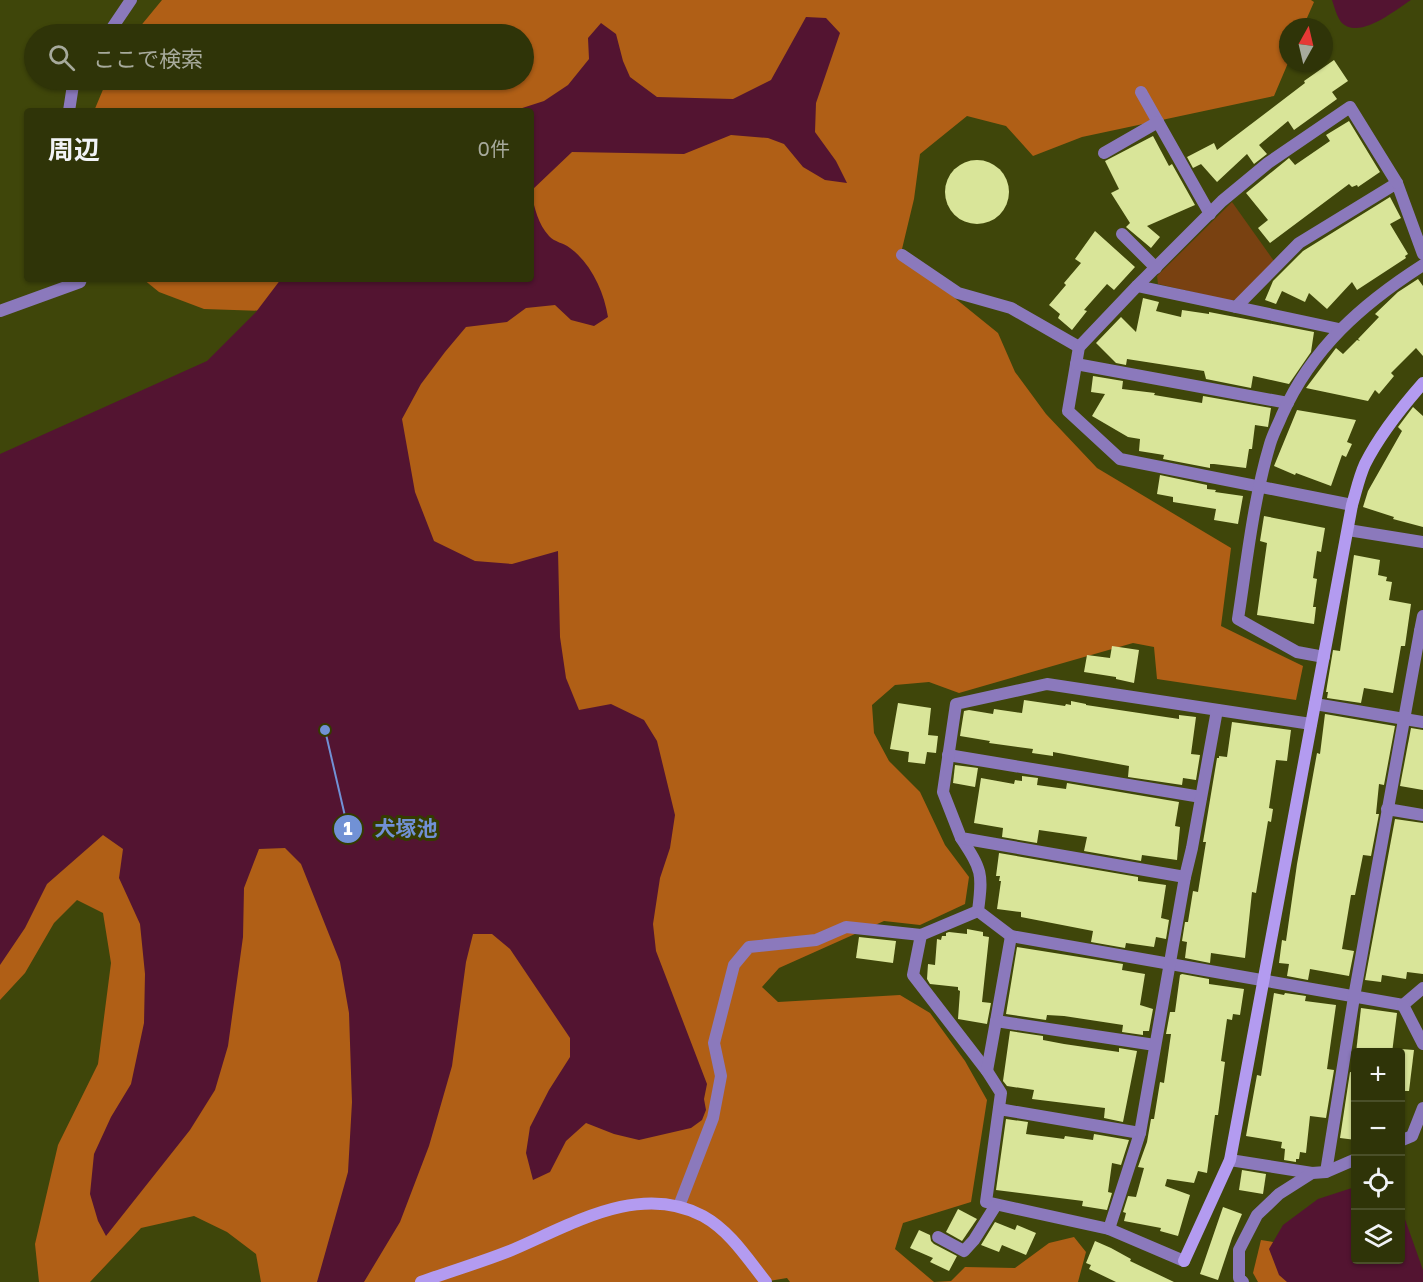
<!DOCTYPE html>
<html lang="ja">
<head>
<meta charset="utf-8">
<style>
  :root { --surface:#2f3408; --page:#373c12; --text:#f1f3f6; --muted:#a7aa9c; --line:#4a4f29 }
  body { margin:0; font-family:"Golos Text","Noto Sans JP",sans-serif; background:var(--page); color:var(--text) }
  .controls { position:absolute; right:18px; bottom:18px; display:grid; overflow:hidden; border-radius:6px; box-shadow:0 2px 4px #0004 }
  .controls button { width:54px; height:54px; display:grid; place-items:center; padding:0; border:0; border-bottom:2px solid var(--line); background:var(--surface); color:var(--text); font:30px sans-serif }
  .compass { position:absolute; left:1279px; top:18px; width:54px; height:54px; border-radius:50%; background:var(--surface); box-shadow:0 2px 4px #0004; rotate:8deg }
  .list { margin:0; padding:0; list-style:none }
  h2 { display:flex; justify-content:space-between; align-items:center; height:78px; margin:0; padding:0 24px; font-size:26px }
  h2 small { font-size:20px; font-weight:400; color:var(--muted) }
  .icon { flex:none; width:33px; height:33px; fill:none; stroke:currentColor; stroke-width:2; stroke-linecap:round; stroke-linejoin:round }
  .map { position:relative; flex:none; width:1423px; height:1282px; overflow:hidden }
  .search { position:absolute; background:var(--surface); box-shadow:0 2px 4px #0004; left:24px; top:24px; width:510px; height:66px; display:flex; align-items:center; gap:15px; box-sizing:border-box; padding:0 21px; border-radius:33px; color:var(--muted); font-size:22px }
  .panel { position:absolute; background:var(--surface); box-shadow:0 2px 4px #0004; left:24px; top:108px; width:510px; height:174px; border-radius:6px }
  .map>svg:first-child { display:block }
  .green { fill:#794111 }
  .forest { fill:#b05f16 }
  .water { fill:#531431 }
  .building { fill:#d9e599 }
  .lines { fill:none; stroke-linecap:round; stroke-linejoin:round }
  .street { stroke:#8b79bc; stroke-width:12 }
  .secondary { stroke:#b39bf0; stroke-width:12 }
  .leader { fill:none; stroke:#7191d5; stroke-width:2 }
  .callout-dot { fill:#7191d5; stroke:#353b00; stroke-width:2 }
  .mark-label { font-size:18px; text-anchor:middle; font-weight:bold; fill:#fff }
  .callout-label { font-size:21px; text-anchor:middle; font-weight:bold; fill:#7191d5; stroke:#353b00; stroke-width:6; stroke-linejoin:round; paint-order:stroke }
</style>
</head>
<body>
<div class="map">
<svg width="1423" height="1282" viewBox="0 0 1423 1282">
  <rect width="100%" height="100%" fill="#3f460a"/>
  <polygon class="green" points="1232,202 1274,261 1239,298 1231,301 1158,284 1157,276"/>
  <g class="forest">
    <polygon points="162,0 1311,0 1314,2 1303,27 1288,27 1288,63 1274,96 1082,137 1033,156 1006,126 967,116 920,154 914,199 902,249 951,295 998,333 1015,372 1046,414 1097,468 1231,548 1221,626 1303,666 1296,700 1157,679 1154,647 1133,643 959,693 929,682 895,685 872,705 874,733 889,761 920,792 945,845 969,877 965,904 920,925 884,921 779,968 762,987 778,1002 900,995 930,1013 965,1061 987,1100 971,1202 903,1223 895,1249 934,1282 951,1281 965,1267 1015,1268 1049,1243 1074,1237 1086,1252 1078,1282 790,1282 787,1278 763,1282 261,1282 256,1254 227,1232 194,1216 141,1228 90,1282 39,1282 35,1244 58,1145 98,1064 111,963 103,913 77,900 54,923 25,973 0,1000 0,624 410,572 365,412 443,300 531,279 531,111 94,111 107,80 524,80 524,34 134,34"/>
    <polygon points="143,279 327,279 299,312 204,309 159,292"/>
    <polygon points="1261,1240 1285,1244 1352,1282 1258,1282 1253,1273"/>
  </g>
  <g class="water">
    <path d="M1332,0h79c-16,10 -52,41 -70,22 -4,-5 -7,-16 -9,-22z"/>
    <polygon points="806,17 826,18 840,33 816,103 815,132 836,161 847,183 825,180 803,167 784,144 768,138 731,135 684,154 572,152 531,191 531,111 513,111 544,101 568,85 589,59 588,38 601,23 616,34 623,61 630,77 657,97 733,99 771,80"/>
    <path d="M531,193c4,16 7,31 18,43 5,6 15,7 21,12 21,15 34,44 38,69l-14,9 -23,-6 -16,-15 -29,3 -19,14 -41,5 -21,25 -24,32 -19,35 13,73 19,49 41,20 37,3 46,-13 2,86 6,41 13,32 32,-6 33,16 13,21 18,74 -5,33 -10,30 -7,46 3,27 51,133 -3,15 2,11 -4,10 -11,8 -52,12 -25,-6 -28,-11 -20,18 -16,31 -17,8 -7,-27 4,-26 19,-37 21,-33v-19l-60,-89 -18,-15h-19l-7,28 -14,104 -23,80 -29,76 -36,60h-47l31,-110 4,-70 -3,-89 -9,-51 -39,-98 -16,-16 -26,1 -15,39 -1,49 -15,109 -13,44 -25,40 -84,106 -8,-15 -8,-27 4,-40 17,-37 20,-33 13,-61 1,-49 -5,-50 -21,-46 4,-29 -20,-14 -56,49 -22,44 -25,37v-511l207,-93 49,-49 25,-33h250z"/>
    <polygon points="1355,1187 1356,1260 1400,1260 1401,1208 1423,1270 1423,1282 1287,1282 1279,1275 1269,1249 1283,1225 1318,1199"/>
  </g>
  <g class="building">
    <polygon points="1334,60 1348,81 1332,92 1337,99 1294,130 1288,121 1259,145 1267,154 1254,164 1247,154 1217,182 1201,164 1205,162 1193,168 1187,157 1214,143 1217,150 1305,83 1304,81"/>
    <polygon points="1349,121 1380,172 1358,187 1357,185 1352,187 1349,184 1270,243 1258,228 1268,220 1246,193 1289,158 1295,165 1330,141 1326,135"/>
    <polygon points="1153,136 1169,166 1172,164 1195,205 1147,226 1160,237 1151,248 1126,227 1130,223 1111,193 1119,189 1105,161"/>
    <circle cx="977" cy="192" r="32"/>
    <polygon points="1390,197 1401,218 1390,224 1408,254 1405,256 1406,258 1357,290 1352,282 1327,309 1309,293 1305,302 1282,291 1276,304 1265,300 1273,281 1303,251"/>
    <polygon points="1095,231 1135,267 1114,290 1107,284 1084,310 1087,311 1072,330 1058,318 1060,314 1049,305 1066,285 1064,283 1081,263 1075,259"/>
    <polygon points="1418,279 1423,286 1423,356 1416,348 1391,373 1394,376 1379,394 1375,390 1368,401 1306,388 1336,348 1343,354 1357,340 1360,341 1358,339 1379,317 1375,314 1398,292"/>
    <polygon points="1143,298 1159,302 1156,311 1181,317 1182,310 1209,314 1209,312 1314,332 1311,352 1289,384 1253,376 1251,388 1206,379 1204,371 1127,359 1126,365 1116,363 1096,343 1121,317 1136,332"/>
    <polygon points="1093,376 1123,381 1122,389 1155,393 1154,395 1202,403 1203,396 1271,408 1268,427 1255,425 1252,449 1249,449 1246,468 1214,464 1210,464 1210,468 1163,459 1164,455 1139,451 1140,439 1128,437 1092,416 1105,394 1091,392"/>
    <polygon points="1413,407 1423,416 1423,527 1393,519 1394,517 1363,507 1368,491 1402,431 1398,427"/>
    <polygon points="1297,410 1356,420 1347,442 1352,444 1346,457 1342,455 1331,486 1296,473 1295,475 1274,466"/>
    <polygon points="1160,475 1207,485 1207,489 1216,490 1215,492 1243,496 1238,524 1214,520 1216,509 1173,502 1173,497 1157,494"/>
    <polygon points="1264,516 1325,528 1321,552 1317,551 1313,578 1317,579 1313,607 1316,607 1314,624 1257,615 1267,543 1260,541"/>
    <polygon points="1354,555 1380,560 1378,575 1387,577 1386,581 1392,582 1389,600 1411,604 1405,646 1401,646 1393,693 1364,688 1361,703 1327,698 1328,692 1326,692 1333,650 1340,651"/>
    <polygon points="1112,646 1139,650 1134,683 1116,679 1116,677 1084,672 1087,655 1110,658"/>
    <polygon points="1024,700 1065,706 1066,704 1071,705 1071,701 1086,704 1086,705 1179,719 1179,715 1196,717 1191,754 1200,755 1196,780 1183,778 1182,785 1128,777 1129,766 1053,752 1053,756 1032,753 1033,749 989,743 990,741 960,736 964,711 969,710 993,714 994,709 1022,713"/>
    <polygon points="898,703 931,708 928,735 938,736 936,753 927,752 925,764 908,762 909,752 890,749"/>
    <polygon points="1325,714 1395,726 1384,785 1379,784 1376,814 1379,814 1371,856 1363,855 1355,895 1351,895 1342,949 1354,951 1349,976 1310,969 1308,980 1287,976 1289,964 1279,963 1282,940 1286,941 1297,864 1317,753 1320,754"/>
    <polygon points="1232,722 1291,730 1287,761 1276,760 1269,808 1273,809 1271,822 1268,821 1256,893 1252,892 1245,958 1211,953 1210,963 1185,958 1187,942 1182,941 1185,922 1188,922 1193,891 1198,892 1206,842 1203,842 1217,758 1219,758 1219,756 1227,757"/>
    <polygon points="1411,728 1423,730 1423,790 1400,786"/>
    <polygon points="955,765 978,768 975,787 953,783"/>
    <polygon points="1022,776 1038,778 1037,785 1066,789 1067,783 1179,802 1175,826 1180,827 1177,860 1142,855 1141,861 1084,851 1087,837 1039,830 1037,843 1002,837 1003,828 974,823 981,778 1014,784 1015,780 1022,781"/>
    <polygon points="1395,819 1423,823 1423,974 1407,972 1406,979 1382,975 1381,982 1365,980"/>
    <polygon points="999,853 1138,877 1138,881 1166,885 1161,918 1169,920 1166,939 1156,937 1154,947 1126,943 1125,948 1091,942 1093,931 1021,917 1021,912 997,909 1001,881 999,881 1000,876 996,876"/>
    <polygon points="967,929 983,932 983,936 989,937 982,1002 991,1003 987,1024 958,1019 960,991 958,990 958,987 930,984 927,979 928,964 935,965 937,939 941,940 942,936 946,936 946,933 949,932 967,934"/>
    <polygon points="859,937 896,941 893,963 856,958"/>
    <polygon points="1017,947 1123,964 1122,970 1145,974 1140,1005 1153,1009 1149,1031 1143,1031 1143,1035 1122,1032 1123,1025 1064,1016 1047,1015 1046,1020 1006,1014"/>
    <polygon points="1182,974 1209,979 1209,984 1244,989 1240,1015 1233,1014 1232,1020 1227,1019 1221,1061 1225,1062 1218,1115 1215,1115 1207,1173 1198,1171 1194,1183 1167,1179 1165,1186 1190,1195 1178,1236 1160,1231 1161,1228 1124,1221 1126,1213 1123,1212 1128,1196 1136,1197 1144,1168 1138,1167 1147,1142 1151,1119 1154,1119 1160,1082 1164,1083 1171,1034 1166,1034 1170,1012 1175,1012 1180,975"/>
    <polygon points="1274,993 1284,995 1285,993 1306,996 1305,1001 1336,1005 1327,1069 1334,1070 1326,1118 1310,1116 1306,1153 1300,1152 1299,1159 1296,1159 1296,1162 1284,1160 1285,1149 1281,1148 1282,1142 1246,1136 1257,1075 1261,1076"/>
    <polygon points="1361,1008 1397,1013 1392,1053 1356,1053"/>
    <polygon points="1010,1031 1043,1036 1043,1040 1064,1044 1119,1052 1119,1048 1137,1051 1123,1122 1104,1118 1105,1108 1032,1099 1034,1090 1007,1086 1003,1081"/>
    <polygon points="1401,1049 1414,1050 1409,1091 1401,1091"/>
    <polygon points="1350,1072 1356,1073 1356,1140 1340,1138"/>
    <polygon points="1006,1119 1028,1122 1026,1134 1064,1139 1065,1136 1093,1140 1094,1134 1129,1140 1121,1165 1112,1163 1108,1192 1112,1193 1107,1210 1082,1206 1083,1201 996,1190"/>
    <polygon points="1242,1170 1266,1174 1263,1194 1239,1190"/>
    <polygon points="1223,1207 1242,1214 1232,1238 1218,1280 1200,1274"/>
    <polygon points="958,1209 977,1219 962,1241 946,1232"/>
    <polygon points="995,1222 1015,1230 1017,1225 1036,1233 1026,1255 1002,1245 999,1252 981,1245"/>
    <polygon points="919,1230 930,1235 931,1241 934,1244 957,1256 949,1271 930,1262 933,1258 910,1248"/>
    <polygon points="1095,1241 1111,1248 1131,1259 1130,1261 1174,1282 1116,1282 1089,1269 1091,1265 1086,1263"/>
  </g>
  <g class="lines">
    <g class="street">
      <polyline points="108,34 131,0"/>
      <polyline points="1141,92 1210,214"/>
      <polyline points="69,111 73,85 77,80"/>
      <polyline points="1104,153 1158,122"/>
      <polyline points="1122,234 1156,268"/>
      <polyline points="902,255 958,293 1011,308 1079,347"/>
      <polyline points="1137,286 1079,347 1068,411 1120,459 1352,505"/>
      <polyline points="1236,307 1299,243 1397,183 1423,254"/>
      <polyline points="0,311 80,282 81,279"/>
      <polyline points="1339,329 1137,286 1222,201 1268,163 1350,107 1397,183"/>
      <polyline points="1076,364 1288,403"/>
      <polyline points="1348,530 1423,542"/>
      <polyline points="1423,616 1420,631 1423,632"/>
      <path d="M1324,657l-27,-5 -59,-33c9,-58 15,-118 32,-175 3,-10 8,-19 12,-29 30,-67 80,-111 141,-150"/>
      <polyline points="1315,704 1423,722"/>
      <polyline points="948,755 1201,797"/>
      <polyline points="1387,809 1423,815"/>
      <path d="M961,838c21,32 22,35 17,73l33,25 392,69 20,-17"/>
      <polyline points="1185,877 961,838 943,792 956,704 1047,684 1311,724"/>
      <polyline points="921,935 913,975 987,1071 1001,1093 986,1202 1109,1229 1184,1261"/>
      <polyline points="1011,936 996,1021 1155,1045"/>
      <polyline points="1403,1005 1423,1044"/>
      <polyline points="987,1071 996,1021"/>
      <polyline points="999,1109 1140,1133 1185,877 1192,848 1217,710"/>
      <polyline points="1400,1141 1412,1136 1423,1108"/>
      <polyline points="1230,1160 1312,1173"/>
      <polyline points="1326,1172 1354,997 1420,631"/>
      <polyline points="679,1206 713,1118 721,1076 714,1043 734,965 749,947 816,940 846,927 921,935 978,911"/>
      <polyline points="1109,1229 1140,1133"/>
      <polyline points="938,1237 964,1251 974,1240 996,1205"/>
      <polyline points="1243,1282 1239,1278 1239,1250 1257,1215 1279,1194 1312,1173 1326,1172 1356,1159"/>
    </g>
    <g class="secondary">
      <path d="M1184,1261l46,-101 122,-655c4,-13 7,-28 13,-41 15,-30 36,-56 58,-81"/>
      <path d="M421,1282c30,-11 61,-20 91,-32 59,-25 127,-68 191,-34 27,15 44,42 63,66"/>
    </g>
  </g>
  <path class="leader" d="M325 730L348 829"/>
  <g class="callout-dot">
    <circle cx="325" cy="730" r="6"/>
    <circle cx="348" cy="829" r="15"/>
  </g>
  <g class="mark-label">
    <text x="348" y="835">1</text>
  </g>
  <g class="callout-label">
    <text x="406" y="836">犬塚池</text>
  </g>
</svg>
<div class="controls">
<button>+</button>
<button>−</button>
<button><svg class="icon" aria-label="locate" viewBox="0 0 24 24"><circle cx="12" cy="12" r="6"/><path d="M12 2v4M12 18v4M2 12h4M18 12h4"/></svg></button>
<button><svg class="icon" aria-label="layers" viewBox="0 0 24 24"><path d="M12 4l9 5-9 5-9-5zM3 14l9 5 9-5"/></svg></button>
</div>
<svg class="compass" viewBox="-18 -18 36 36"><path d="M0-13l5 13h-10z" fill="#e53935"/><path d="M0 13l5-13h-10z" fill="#a7aa9c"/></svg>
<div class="search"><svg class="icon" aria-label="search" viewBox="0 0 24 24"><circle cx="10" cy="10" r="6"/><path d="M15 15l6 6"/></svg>ここで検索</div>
<section class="panel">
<h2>周辺<small>0件</small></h2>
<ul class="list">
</ul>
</section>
</div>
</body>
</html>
